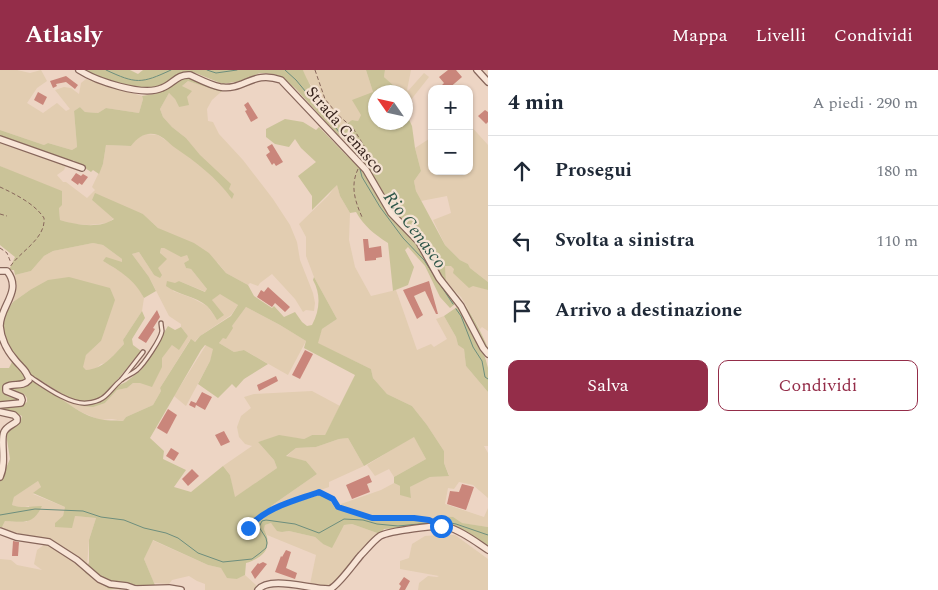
<!DOCTYPE html>
<html lang="it">
<head>
<meta charset="utf-8">
<style>
  :root { --surface:#fff; --page:#f6f6f7; --text:#1f2937; --muted:#747a83; --line:#e0e1e3; --accent:#942d49 }
  body { margin:0; font-family:Spectral,serif; background:var(--page); color:var(--text) }
  .controls { position:absolute; right:15px; top:15px; display:grid; overflow:hidden; border-radius:10px; box-shadow:0 1px 4px #0004 }
  .controls button { width:45px; height:45px; display:grid; place-items:center; padding:0; border:0; border-bottom:1px solid var(--line); background:var(--surface); color:var(--text); font:25px sans-serif }
  .compass { position:absolute; left:368px; top:15px; width:45px; height:45px; border-radius:50%; background:var(--surface); box-shadow:0 1px 4px #0004; rotate:304deg }
  .stop { position:absolute; width:15px; height:15px; margin:-11px; border:4px solid #1a73e8; border-radius:50%; background:#fff }
  .stop.end { background:#1a73e8; border-color:#fff; box-shadow:0 1px 5px #0008 }
  .list { margin:0; padding:0; list-style:none }
  h2 { display:flex; justify-content:space-between; align-items:center; height:65px; margin:0; padding:0 20px; font-size:21px }
  h2 small { font-size:16px; font-weight:400; color:var(--muted) }
  .list li { display:grid; grid-template-columns:32px 1fr auto; gap:15px; align-items:center; box-sizing:border-box; height:70px; padding:0 20px; border-top:1px solid var(--line) }
  .list b { display:block; font-size:19px; white-space:nowrap }
  .list em { font-size:16px; font-style:normal; color:var(--muted) }
  .actions { display:flex; gap:10px; padding:15px 20px }
  .actions a { flex:1; padding:11px 0; border:1px solid var(--accent); border-radius:10px; text-align:center; font-size:18px; color:var(--accent) }
  .actions .main { background:var(--accent); color:#fff }
  .icon { flex:none; width:28px; height:28px; fill:none; stroke:currentColor; stroke-width:2; stroke-linecap:round; stroke-linejoin:round }
  .map { position:relative; flex:none; width:488px; height:520px; overflow:hidden }
  header { display:flex; align-items:center; gap:30px; box-sizing:border-box; height:70px; padding:0 25px; background:var(--accent); color:#fff }
  header strong { font-size:24px }
  nav { display:flex; gap:28px; margin-inline-start:auto; font-size:18px }
  main { display:flex }
  aside { flex:1; background:var(--surface) }
  .map>svg:first-child { display:block }
  .farmland { fill:#e2cdb1 }
  .green { fill:#cac398; fill-rule:evenodd }
  .lines { fill:none; stroke-linecap:round; stroke-linejoin:round }
  .stream { stroke:#6d8e7d; stroke-width:1 }
  .building { fill:#ca867b }
  .lane-casing { stroke:#87665b; stroke-width:5.5 }
  .street-casing { stroke:#87665b; stroke-width:8 }
  .path { stroke:#87665b; stroke-width:1; stroke-dasharray:4 2.5; stroke-linecap:butt }
  .lane { stroke:#f8e5d7; stroke-width:3 }
  .street { stroke:#f8e5d7; stroke-width:5.5 }
  .route { stroke:#1a73e8; stroke-width:6 }
  .labels { text-anchor:middle; dominant-baseline:central; stroke-width:4.5; stroke-linejoin:round; paint-order:stroke }
  .street-label { font-size:16px; fill:#37241e; stroke:#f4e2d3 }
  .water-label { font-size:18px; font-style:italic; fill:#2e5649; stroke:#f4e2d3 }
</style>
</head>
<body>
<header>
<strong>Atlasly</strong>
<nav><a>Mappa</a><a>Livelli</a><a>Condividi</a></nav>
</header>
<main>
<div class="map">
<svg width="488" height="520" viewBox="0 0 488 520">
  <rect width="100%" height="100%" fill="#edd5c4"/>
  <g class="farmland">
    <polygon points="0,0 17,0 30,3 41,0 47,11 37,18 27,33 43,43 57,33 66,41 70,39 55,20 64,17 71,18 79,24 81,13 86,9 142,26 143,29 139,43 106,38 98,43 85,42 80,37 74,41 77,77 72,80 48,73 44,75 0,60"/>
    <polygon points="303,0 366,0 373,22 358,51 352,50 342,57 337,53 321,30 318,31 313,17 306,9"/>
    <polygon points="385,0 411,0 407,20 408,21 424,3 429,7 406,36 406,22 401,22 400,17 393,15 384,7"/>
    <polygon points="188,11 221,22 212,30 207,39 208,51 213,52 219,64 243,90 273,129 290,155 297,172 300,190 313,223 315,233 314,241 306,240 303,242 295,229 272,204 260,213 258,216 250,213 248,215 226,203 218,193 158,158 143,144 92,130 114,148 108,153 89,155 74,154 60,150 59,138 13,102 0,96 0,70 66,95 64,100 57,105 63,112 66,112 87,128 95,120 92,117 103,94 106,75 131,76 137,68 146,64 158,65 200,94 222,114 186,68 172,57 163,47 160,39 169,23 175,29 179,37 187,27 188,20 182,16"/>
    <polygon points="469,54 488,75 488,212 470,198 468,194 460,190 445,175 433,150 451,143 447,126 421,131 416,121 414,111 421,101 415,78 432,67 432,101 469,101"/>
    <polygon points="337,114 340,126 350,143 349,170 355,197 371,226 396,220 417,280 431,274 434,277 447,269 436,249 444,246 456,267 458,275 464,278 466,296 488,322 488,376 484,376 488,383 488,428 473,415 459,412 454,419 448,418 445,434 484,447 488,438 488,457 461,453 452,447 438,446 434,450 414,447 371,447 338,435 381,420 394,413 400,416 411,428 410,417 430,407 449,405 444,393 444,381 427,355 412,336 387,324 373,308 371,299 317,273 322,259 337,249 314,207 306,186 306,167 299,154 328,126"/>
    <polygon points="93,173 103,175 122,189 122,192 103,191 126,205 137,215 144,228 142,241 123,270 124,274 107,293 101,294 94,300 86,300 82,297 86,285 101,271 30,220 13,232 17,217 15,205 31,201 44,186 53,181"/>
    <polygon points="161,178 164,178 177,184 187,185 189,190 184,193 186,198 191,199 207,219 206,222 179,211 173,221 192,228 207,236 217,249 212,230 220,223 238,235 231,245 200,266 194,272 190,270 160,318 161,321 153,335 126,347 123,351 112,349 100,350 81,342 60,329 60,327 105,333 117,320 127,318 133,313 140,313 172,275 188,266 181,257 181,254 169,246 149,207 132,184 139,182 154,205 158,198"/>
    <polygon points="451,195 473,215 488,220 488,261 482,257 480,259 461,227 446,212 445,196"/>
    <polygon points="246,237 280,255 306,271 288,305 244,280 234,282 219,273"/>
    <polygon points="206,275 214,279 210,291 186,336 174,326"/>
    <polygon points="312,321 340,336 325,365 312,365 304,369 279,366 258,372 274,390 277,398 234,428 230,405 223,396 252,376 245,374 239,367 237,357 241,346 251,338 244,327 254,324"/>
    <polygon points="414,366 426,389 394,407 389,399 375,406 367,395"/>
    <polygon points="348,368 364,396 329,412 329,417 271,438 271,436 317,404 306,391 286,387 296,378 316,377 339,369"/>
    <polygon points="38,411 41,417 33,424 65,437 63,447 55,453 75,446 96,448 89,470 87,496 56,474 16,465 2,457 5,451 27,452 29,436 21,438 12,435 14,427"/>
    <polygon points="271,453 282,462 289,461 315,467 323,474 344,455 352,454 380,464 372,470 331,516 326,517 310,514 316,485 267,465 264,459 265,455"/>
    <polygon points="440,465 455,465 488,489 488,520 418,520 419,513 428,506 437,507 439,506 400,499 400,491 409,488 412,474 425,466"/>
    <polygon points="152,470 208,495 221,498 237,509 245,505 257,516 255,520 205,520 205,514 197,511 189,506 172,510 169,514 154,513 144,489"/>
    <polygon points="45,474 48,474 76,493 86,500 85,503 109,519 113,520 0,520 0,489 11,490 17,495 42,500 34,494 37,480"/>
  </g>
  <g class="green">
    <path d="M81,0h49l8,4 5,-4h160c4,11 11,20 15,31l3,-1 16,23 5,4 10,-7 6,1 3,-6 -9,-15 21,-8 -7,-22h19l-1,7 9,8 8,2v5h-25v30h30v-9l6,13 3,22 6,23 -7,10 2,10 29,54 15,15 8,4 2,4 18,14v8l-15,-4 -4,2 -16,-15 1,-4 -3,-3h-6l1,16c19,19 31,41 42,66v4l-48,-75 -19,-35 -23,-23 -11,-16 -14,-28 -19,-22 -5,-10 -13,-10 -40,-44 -14,-12 -9,-3 -13,-1 -20,8 -17,3 -30,-12h-8l-10,5 -14,10 -22,2 -35,-10z"/>
    <path d="M186,7l39,11 -4,4 -33,-11 -6,5 10,5 -5,6 2,8 -10,2 -4,-8 -6,-6 -9,16 3,8 9,10 14,11 14,17 31,29 -2,5 5,5 -2,5c-16,-22 -36,-37 -58,-52 -5,-4 -11,-10 -16,-12 -12,-4 -20,2 -27,11l-25,-1 -3,19 -4,10 -6,-4 -2,2 -18,-12 -1,2 -72,-25v-7l44,15 4,-2 24,7 5,-3 -3,-36 6,-4 5,5 13,1 8,-5 33,5 4,-14 -1,-3 13,-2 25,-15z"/>
    <path d="M285,49l18,3 13,8 3,-3 27,28 17,14 26,44 29,30 19,36 18,25 -5,4 -10,-11 -15,-31 -17,-19 -3,3 9,17 -6,18 -15,6 -5,-48c-14,-9 -24,-17 -32,-31l-6,1 -10,-17 -3,-11 -25,25v-14l-14,-20 18,-14 -15,-14 -6,-9 -6,8 -14,-3 -9,-7v-8z"/>
    <path d="M0,96l62,25v14l-3,3 1,12c16,5 40,9 54,-1l-22,-19 3,-7 48,21 15,14 36,15 15,10 17,20 22,12 6,11 18,12 2,-2 10,11 11,-5 7,10 5,4 5,-1c8,-15 9,-31 1,-45l1,-3 23,42 -15,10 -4,14 53,26 2,9 14,16 25,12 15,19 17,26v12l5,13 -19,1 -20,10 1,11 -11,-3v-9l-6,-3v-6l32,-18 -12,-22 -50,29 -16,-28 -9,1 -23,8 -20,1 -10,8 20,5 11,13 -46,32 1,4 47,-15 10,4 6,9 36,12h41l14,1 5,2 -12,4 -35,2 -4,5 -28,-10 -8,1 -12,23 -9,-4 -8,-7 -26,-6 -7,1 -5,-1 -6,-8 -6,2 -1,4c9,18 1,28 -18,34l-1,12 -8,4 -10,-1 -6,-10 -13,-3 -55,-25 -9,19 13,31 -48,-1 -24,-16 4,-11v-22l7,-22 -21,-2 -3,12 -17,-1v-4l8,-7 2,-9 -32,-14 8,-6 -3,-6 -24,16 -2,8c11,4 19,1 30,1 -9,19 -18,16 -37,15l-3,6h-2v-45l10,-23 -4,-26c6,-7 14,-7 16,-17 -7,-4 -14,-4 -21,-7v-2l21,-2 5,-3v-4l-3,-4 -16,-4v-2l23,-8 29,17 1,2c12,8 24,17 38,20 7,2 16,1 24,2l3,-4 27,-12 8,-14 -1,-3 31,-49 4,3 5,-6 31,-20 7,-11 -18,-11 -8,6 12,15 -7,5c-3,-5 -6,-10 -10,-14 -11,-10 -29,-11 -41,-20l1,-5 8,2 4,-2 26,11 2,-3 -16,-20 -5,-1 -2,-5 5,-3 -2,-5 -6,2 -17,-9h-3l-1,5 7,6 -9,9 4,7 -2,3 -6,-3 -15,-23 -7,2 17,23 7,14 -12,7c-11,-20 -23,-26 -41,-37l3,-4 16,5v-3l-19,-14 -10,-2 -40,8 -9,5 -13,15 -16,4 -1,-5h-5l6,-13 -15,-12zM246,237l34,18 26,16 -2,7 51,27 -30,60h-13l-8,4 -25,-4 -21,7 16,18 3,8 -42,29 -5,-22 -7,-9 -32,26 -17,-5 12,-17 -23,-11 1,-8 -14,-13 51,-88 4,-5 8,4 -3,12 -12,23 20,14 14,-14 4,4 8,-9 24,-15 -24,-14 -10,2 -15,-9 4,-5 3,1 7,-11 -1,-2z"/>
    <path d="M69,207l41,11 5,12 -14,41 -15,14 -3,12 3,3c17,-1 27,-14 38,-26l-1,-4 19,-29 3,7 -13,21 1,6 8,6 -32,39 17,-8 16,-13 26,-43 7,4 6,-3 7,9 -9,14 -7,-5 -10,13v9l-10,20 -12,-4h-7l-6,5 -10,2 -12,13 -12,4 -11,-1 -17,-6 2,-2 -3,-3 -34,-21 -14,-16 -12,-22 -1,-16 4,-9 6,-9 17,-12 18,-10z"/>
    <path d="M457,237c13,17 26,39 31,61 0,7 0,17 0,24l-22,-26 -2,-17 -6,-4 -2,-8 -12,-21z"/>
    <polygon points="13,290 26,305 24,310 8,313 3,317 2,322 7,326 19,330 11,332 0,331 0,298 9,298"/>
    <polygon points="438,446 453,447 462,453 488,457 488,479 449,456 434,450"/>
  </g>
  <g class="lines">
    <g class="stream">
      <path d="M106,0c30,14 35,14 65,0"/>
      <polyline points="207,0 216,3 237,0"/>
      <polyline points="285,0 296,10 355,81"/>
      <polyline points="360,99 362,107 380,137 403,168 424,190 453,234"/>
      <polyline points="456,239 461,246 473,277 482,291 485,307 488,309"/>
      <polyline points="0,445 35,439 83,441 101,447 124,450 144,458 166,463 178,468 198,483 223,492 252,489 260,483 266,478 267,473 266,468 259,457 262,451 266,450 295,454 319,463 344,449 363,450 377,454 398,456 429,453"/>
      <polyline points="440,451 456,454 488,465"/>
    </g>
  </g>
  <g class="building">
    <polygon points="448,0 456,0 462,7 448,19 438,19 444,13 439,7"/>
    <polygon points="66,6 78,15 75,19 66,12 56,14 57,16 53,18 50,11"/>
    <polygon points="38,22 47,27 43,35 34,30"/>
    <polygon points="248,32 258,48 251,52 245,41 247,40 244,35"/>
    <polygon points="485,40 488,42 488,52 486,54 478,46"/>
    <polygon points="272,74 283,92 276,96 274,93 272,95 266,85 270,82 267,77"/>
    <polygon points="76,103 81,106 83,104 88,107 82,115 79,113 78,115 71,110"/>
    <polygon points="363,169 368,169 369,178 381,176 382,187 376,188 376,190 365,191"/>
    <polygon points="429,211 438,244 436,244 425,221 414,226 423,245 417,249 403,220"/>
    <polygon points="268,217 290,237 285,242 275,233 272,237 257,227 261,220 264,222"/>
    <polygon points="157,240 160,247 153,258 155,259 146,273 138,268"/>
    <polygon points="305,280 313,284 300,309 292,305"/>
    <polygon points="276,306 278,311 259,321 257,315"/>
    <polygon points="202,322 212,327 205,340 196,335 195,338 189,335 191,331 196,333"/>
    <polygon points="168,339 177,345 167,364 157,358"/>
    <polygon points="224,361 230,372 221,376 215,365"/>
    <polygon points="171,378 179,383 174,391 166,386"/>
    <polygon points="192,399 199,406 188,416 182,409"/>
    <polygon points="369,405 372,412 367,414 370,422 352,429 346,415"/>
    <polygon points="462,414 474,417 466,440 447,434 450,421 459,422"/>
    <polygon points="13,471 19,472 18,486 12,486"/>
    <polygon points="286,480 291,482 286,498 297,503 295,509 275,502 281,486 282,487"/>
    <polygon points="263,492 267,494 255,509 251,502 258,493 259,494"/>
    <polygon points="404,507 410,511 405,520 399,520 401,516 399,514"/>
  </g>
  <g class="lines">
    <g class="lane-casing">
      <g id="lane">
        <path d="M29,306c14,9 40,29 58,27 20,-2 21,-12 34,-23 5,-4 11,-6 16,-10 7,-6 24,-31 25,-39 0,0 -1,-7 -1,-8"/>
        <polyline points="122,309 143,282"/>
      </g>
    </g>
    <g class="street-casing">
      <g id="street">
        <path d="M79,0c17,11 64,27 83,18 11,-4 15,-14 28,-13 9,4 20,10 30,12 24,4 32,-17 61,-7l85,90 25,43 28,29 20,36 22,28 22,42 5,6"/>
        <polyline points="477,0 488,12"/>
        <polyline points="0,69 82,98"/>
        <path d="M0,201h7c16,20 -7,35 -7,55 1,13 8,26 16,35 6,7 11,10 13,19 -7,8 -16,2 -23,7v4l15,6 1,3 -1,3 -21,2"/>
        <path d="M0,342l14,3 3,3v3c-4,4 -10,5 -13,11 -4,9 3,30 -4,45"/>
        <polyline points="0,461 16,467 49,472 77,490 99,509 110,514 127,516 138,520"/>
        <polyline points="135,519 169,518 181,520"/>
        <path d="M258,520c12,-15 54,0 72,-1 8,-3 24,-26 31,-34 6,-6 12,-14 19,-19 9,-5 59,-12 68,-9 14,4 28,15 40,23"/>
      </g>
    </g>
    <g class="path">
      <polyline points="315,0 325,29 338,45 353,58 366,79 371,98"/>
      <path d="M358,99c-8,17 -3,32 4,48"/>
      <path d="M0,117c15,7 35,17 44,31 2,21 -25,34 -34,49"/>
      <polyline points="0,144 7,146"/>
      <polyline points="0,178 7,183 11,193"/>
      <polyline points="240,467 257,448 268,441 319,422 333,429 338,437 372,448 414,449 431,451"/>
    </g>
    <use href="#lane" class="lane"/>
    <use href="#street" class="street"/>
  </g>
  <g class="lines">
    <path class="route" d="M248,458c18,-21 46,-27 71,-36l14,7 5,8 34,11h42l15,2 12,6"/>
  </g>
  <g class="labels">
    <g class="street-label">
      <text transform="translate(345 60) rotate(49)">Strada Cenasco</text>
    </g>
    <g class="water-label">
      <text transform="translate(415 160) rotate(53)">Rio Cenasco</text>
    </g>
  </g>
</svg>
<div class="controls">
<button>+</button>
<button>−</button>
</div>
<svg class="compass" viewBox="-18 -18 36 36"><path d="M0-13l5 13h-10z" fill="#e53935"/><path d="M0 13l5-13h-10z" fill="#747a83"/></svg>
<div class="stop" style="left:441px;top:456px"></div>
<div class="stop end" style="left:248px;top:458px"></div>
</div>
<aside>
<h2>4 min<small>A piedi · 290 m</small></h2>
<ul class="list">
<li><svg class="icon" aria-label="ahead" viewBox="0 0 24 24"><path d="M12 20V5M6 11l6-6 6 6"/></svg><div><b>Prosegui</b></div><em>180 m</em></li>
<li><svg class="icon" aria-label="left" viewBox="0 0 24 24"><path d="M17 20v-9H6M10 6l-5 5 5 5"/></svg><div><b>Svolta a sinistra</b></div><em>110 m</em></li>
<li><svg class="icon" aria-label="arrive" viewBox="0 0 24 24"><path d="M6 21V4h12l-3 4 3 4H6"/></svg><div><b>Arrivo a destinazione</b></div></li>
</ul>
<div class="actions"><a class="main">Salva</a><a>Condividi</a></div>
</aside>
</main>
</body>
</html>
